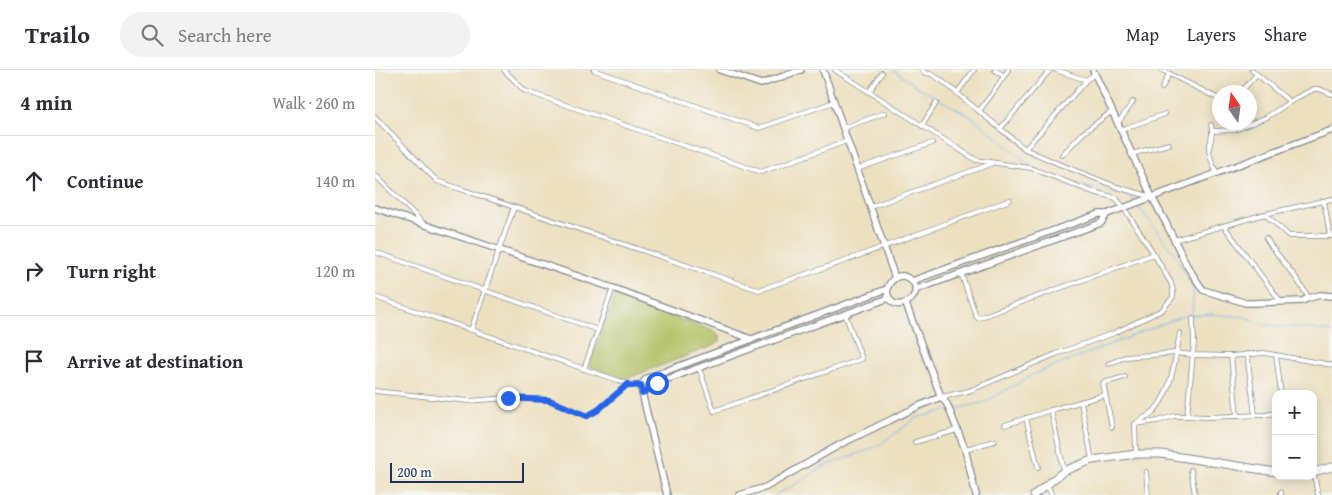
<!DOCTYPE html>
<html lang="en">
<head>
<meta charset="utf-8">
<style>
  :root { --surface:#fff; --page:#f2f2f3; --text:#2b2b33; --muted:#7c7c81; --line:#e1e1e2 }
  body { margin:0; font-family:"Gentium Book Plus",serif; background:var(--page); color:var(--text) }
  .controls { position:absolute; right:15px; bottom:15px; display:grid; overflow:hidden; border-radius:10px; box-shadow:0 2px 12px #0003 }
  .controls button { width:45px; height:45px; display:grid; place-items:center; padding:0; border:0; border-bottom:1px solid var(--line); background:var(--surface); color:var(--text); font:25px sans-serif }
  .compass { position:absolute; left:837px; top:15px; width:45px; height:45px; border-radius:50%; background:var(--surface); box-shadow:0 2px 12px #0003; rotate:347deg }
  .scale { position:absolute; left:15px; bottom:12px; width:134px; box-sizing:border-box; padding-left:5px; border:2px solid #1b2f5e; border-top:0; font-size:14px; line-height:18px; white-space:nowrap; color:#1b2f5e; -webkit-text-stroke:4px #f6f6f2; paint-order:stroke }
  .stop { position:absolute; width:15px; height:15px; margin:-11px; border:4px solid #2563eb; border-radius:50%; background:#fff }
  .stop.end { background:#2563eb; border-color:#fff; box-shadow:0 1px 5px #0008 }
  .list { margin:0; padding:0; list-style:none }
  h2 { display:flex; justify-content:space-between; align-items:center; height:65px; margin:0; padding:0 20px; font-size:21px }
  h2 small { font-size:16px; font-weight:400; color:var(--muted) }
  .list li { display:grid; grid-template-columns:32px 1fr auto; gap:15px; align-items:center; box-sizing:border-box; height:90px; padding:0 20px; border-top:1px solid var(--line) }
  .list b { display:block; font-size:19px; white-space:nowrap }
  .list em { font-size:16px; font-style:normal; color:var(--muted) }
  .icon { flex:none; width:28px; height:28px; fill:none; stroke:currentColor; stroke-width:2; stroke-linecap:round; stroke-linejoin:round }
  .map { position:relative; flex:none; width:957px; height:425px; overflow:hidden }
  header { display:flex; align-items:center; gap:30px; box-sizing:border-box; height:70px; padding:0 25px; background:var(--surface); border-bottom:1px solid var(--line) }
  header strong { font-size:24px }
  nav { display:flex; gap:28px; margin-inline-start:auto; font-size:18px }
  .search { width:350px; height:45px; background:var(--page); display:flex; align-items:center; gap:12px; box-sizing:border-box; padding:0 18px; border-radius:28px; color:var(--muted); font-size:19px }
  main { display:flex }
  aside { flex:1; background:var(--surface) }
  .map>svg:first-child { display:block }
  .green { fill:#b1bf61; stroke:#667760 }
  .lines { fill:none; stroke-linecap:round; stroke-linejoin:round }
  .stream { stroke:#75b2e7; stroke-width:1 }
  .street-casing { stroke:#84888e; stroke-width:5.5 }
  .secondary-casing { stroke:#84888e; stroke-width:8 }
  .highway-casing { stroke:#84888e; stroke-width:9 }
  .street { stroke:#fff; stroke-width:4 }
  .secondary { stroke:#fff; stroke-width:5.5 }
  .highway { stroke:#fff; stroke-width:7 }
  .route { stroke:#2563eb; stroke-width:6 }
</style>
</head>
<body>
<header>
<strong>Trailo</strong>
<div class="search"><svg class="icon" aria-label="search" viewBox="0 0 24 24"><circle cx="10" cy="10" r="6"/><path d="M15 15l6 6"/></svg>Search here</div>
<nav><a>Map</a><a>Layers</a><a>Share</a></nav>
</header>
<main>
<aside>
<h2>4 min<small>Walk · 260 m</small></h2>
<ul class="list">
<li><svg class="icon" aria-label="ahead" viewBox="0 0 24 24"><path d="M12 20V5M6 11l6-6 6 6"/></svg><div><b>Continue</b></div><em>140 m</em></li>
<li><svg class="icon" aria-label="right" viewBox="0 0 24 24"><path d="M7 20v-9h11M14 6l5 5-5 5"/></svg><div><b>Turn right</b></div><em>120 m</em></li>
<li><svg class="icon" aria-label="arrive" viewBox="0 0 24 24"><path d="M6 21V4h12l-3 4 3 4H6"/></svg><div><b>Arrive at destination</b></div></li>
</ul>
</aside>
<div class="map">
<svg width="957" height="425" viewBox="0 0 957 425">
  <rect width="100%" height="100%" fill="#f6f6f2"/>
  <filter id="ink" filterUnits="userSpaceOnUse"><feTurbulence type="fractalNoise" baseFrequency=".02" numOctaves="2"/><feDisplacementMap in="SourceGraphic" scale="10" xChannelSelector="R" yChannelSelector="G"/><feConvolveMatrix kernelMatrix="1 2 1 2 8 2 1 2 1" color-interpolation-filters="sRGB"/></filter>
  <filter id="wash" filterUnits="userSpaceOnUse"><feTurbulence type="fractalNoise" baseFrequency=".0096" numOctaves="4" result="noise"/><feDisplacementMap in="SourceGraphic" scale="20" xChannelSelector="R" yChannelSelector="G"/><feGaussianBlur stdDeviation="1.12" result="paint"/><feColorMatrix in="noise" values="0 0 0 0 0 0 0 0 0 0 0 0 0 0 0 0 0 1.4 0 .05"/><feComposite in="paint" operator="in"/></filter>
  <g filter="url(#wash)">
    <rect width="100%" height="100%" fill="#ece0bf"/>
    <polygon class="green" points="240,226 341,262 344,267 344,272 340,275 250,309 214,296"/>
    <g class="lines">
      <g class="stream">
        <polyline points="518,0 541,16 598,48 657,96"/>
        <polyline points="700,113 713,117 755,126 759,131"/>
        <polyline points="763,136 799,183 819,220 817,245"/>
        <polyline points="577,340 610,332 657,305 808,246 836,244 870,247 890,255 936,259 957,262"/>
        <polyline points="400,425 423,413 448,397 503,376 541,348 573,340"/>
      </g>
    </g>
  </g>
  <g filter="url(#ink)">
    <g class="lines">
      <g class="street-casing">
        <g id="street">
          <polyline points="129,0 150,21 386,102 472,71"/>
          <polyline points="219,0 384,58 459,32"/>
          <polyline points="460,0 601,90 656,98 715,121 741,128 749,138 779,184 796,213 798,220 798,227 787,240 739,263 681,284 594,321 566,327"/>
          <polyline points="547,0 550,3 556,4 566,10 650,79 684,94 742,117 777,127"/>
          <polyline points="620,0 629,6"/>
          <polyline points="681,0 711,10"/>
          <polyline points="787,0 844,29"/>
          <polyline points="877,0 915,32"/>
          <polyline points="787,18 794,4"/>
          <polyline points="494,22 507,3"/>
          <polyline points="866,22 881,5"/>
          <polyline points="582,23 599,0"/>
          <polyline points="604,41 617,24 633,0"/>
          <polyline points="0,47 62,111 384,220 467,192 635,130"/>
          <polyline points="742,54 758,32"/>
          <path d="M836,55c3,12 -1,14 -2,24 0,8 5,18 8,25"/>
          <polyline points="547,56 561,33"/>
          <polyline points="468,58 510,43"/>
          <polyline points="625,59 675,0"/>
          <polyline points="745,60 790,44"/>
          <polyline points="837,61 860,60 892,47 921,28 939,19 944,19 957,24"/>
          <polyline points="650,79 709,13 711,10 720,4"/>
          <polyline points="756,84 794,74"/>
          <polyline points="687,85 708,63 736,42"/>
          <polyline points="482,99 557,73"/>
          <polyline points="0,105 48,153"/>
          <polyline points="949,131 955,166"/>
          <polyline points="495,137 616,94"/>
          <polyline points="890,144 914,166 957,166"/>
          <polyline points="849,156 906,232"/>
          <polyline points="891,168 896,176 921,208 934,228"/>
          <polyline points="799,170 890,144 957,129"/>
          <polyline points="0,182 223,260"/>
          <polyline points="586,203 601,246 603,248 779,184"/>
          <polyline points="0,227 256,315 266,315"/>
          <polyline points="96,260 139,137"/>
          <polyline points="872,284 880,345"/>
          <polyline points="901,285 906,324"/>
          <polyline points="856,286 862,346"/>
          <polyline points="733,294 750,287 801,283 818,285 856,286 889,283 957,295"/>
          <polyline points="324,298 339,341 487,289 470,244"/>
          <polyline points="209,299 238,218"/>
          <polyline points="0,321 93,331 133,328 174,330 213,346 223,340 253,314"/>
          <polyline points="706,332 717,390"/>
          <polyline points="676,340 689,401"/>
          <polyline points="812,346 819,273 818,249"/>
          <polyline points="651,348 663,397"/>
          <path d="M762,352c5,-3 12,-6 17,-11 18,-19 21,-53 26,-78"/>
          <polyline points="760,354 783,351 799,346 812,346 831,347 889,345 901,343"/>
          <polyline points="760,354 761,384"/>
          <polyline points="630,355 676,340 730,325"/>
          <polyline points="737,357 728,313 750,307"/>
          <polyline points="540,372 582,360"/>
          <polyline points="590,379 620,371"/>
          <polyline points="816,400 820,425"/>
          <polyline points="771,402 773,425"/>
          <polyline points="671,416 674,419 677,425"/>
          <polyline points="906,425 906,422"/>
          <polyline points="943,425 939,405 943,402"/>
        </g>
      </g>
      <g class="secondary-casing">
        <g id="secondary">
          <polyline points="345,0 386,14 426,0"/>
          <polyline points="448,0 520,208"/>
          <polyline points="718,0 777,127 792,155 812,196 828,220 871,233 877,233 927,231 934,228 945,225 957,226"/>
          <polyline points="0,138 238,218 376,269"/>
          <polyline points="537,211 724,144 732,144 957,60"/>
          <polyline points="540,220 726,153 732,144"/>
          <polyline points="531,234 566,327 572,334 590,379 601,425"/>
          <polyline points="267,323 282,313 514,228"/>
          <path d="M292,425l-25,-102 -1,-8 6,-7 240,-89c3,-9 12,-17 21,-11 25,16 -20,44 -21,11"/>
          <polyline points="365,425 391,417 466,374 544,336 566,327"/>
        </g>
      </g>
      <g class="highway-casing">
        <g id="highway">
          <polyline points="938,402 957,397"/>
          <polyline points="659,425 689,401 717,390 761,384 786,384 901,402"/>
        </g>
      </g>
      <use href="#street" class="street"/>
      <use href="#secondary" class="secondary"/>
      <use href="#highway" class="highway"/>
    </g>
  </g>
  <g class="lines" filter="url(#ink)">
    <polyline class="route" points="133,328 174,330 212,346 223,340 253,314 256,316 266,315 267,324 282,313"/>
  </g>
</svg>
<div class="controls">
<button>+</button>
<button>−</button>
</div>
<svg class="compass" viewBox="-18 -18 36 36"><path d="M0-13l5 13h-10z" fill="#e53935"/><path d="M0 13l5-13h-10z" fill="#7c7c81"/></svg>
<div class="scale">200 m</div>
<div class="stop" style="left:282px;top:313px"></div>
<div class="stop end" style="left:133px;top:328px"></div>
</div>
</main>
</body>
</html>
